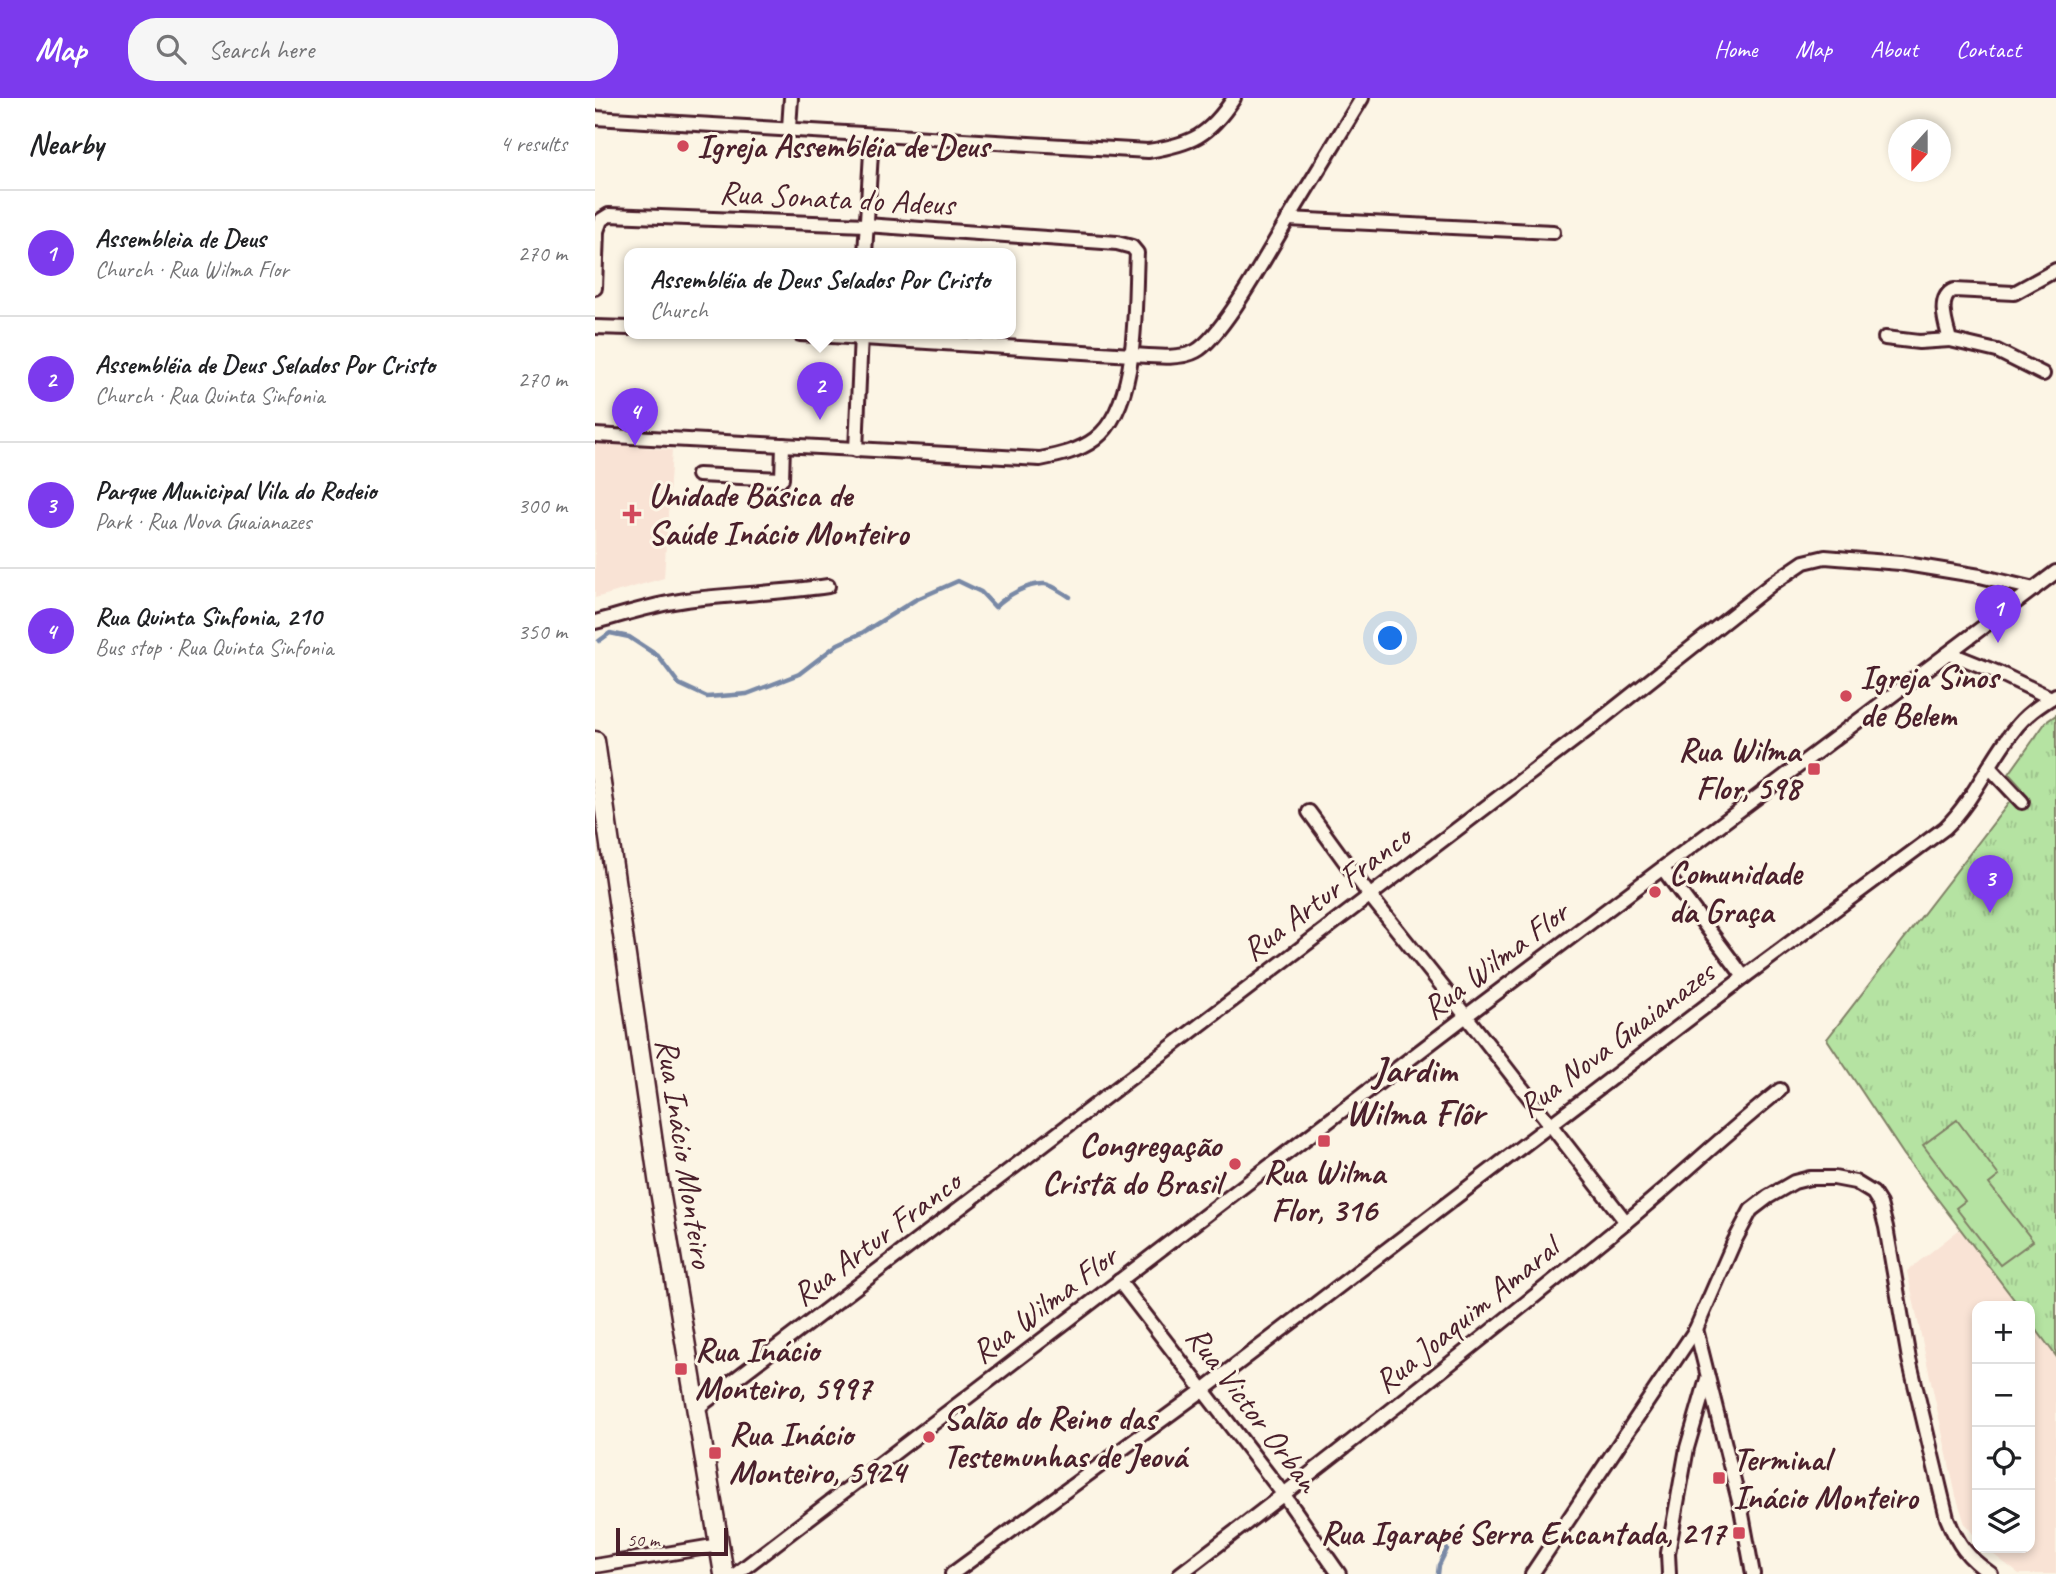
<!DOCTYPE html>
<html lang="en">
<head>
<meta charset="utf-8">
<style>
  :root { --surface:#fff; --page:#f6f6f6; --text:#202124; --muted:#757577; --line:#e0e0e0; --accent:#7c3aed }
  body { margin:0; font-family:Caveat,sans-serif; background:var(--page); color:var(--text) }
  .controls { position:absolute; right:21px; bottom:21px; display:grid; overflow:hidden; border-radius:14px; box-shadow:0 4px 10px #0003 }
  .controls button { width:63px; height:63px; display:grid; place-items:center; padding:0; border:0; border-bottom:2px solid var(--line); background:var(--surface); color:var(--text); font:35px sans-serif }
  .compass { position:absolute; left:1293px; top:21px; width:63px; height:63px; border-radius:50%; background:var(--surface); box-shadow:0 4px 10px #0003; rotate:201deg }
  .scale { position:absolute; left:21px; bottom:18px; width:112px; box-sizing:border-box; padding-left:7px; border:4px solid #4a1f2b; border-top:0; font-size:19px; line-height:24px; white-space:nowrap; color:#4a1f2b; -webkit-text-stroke:5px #fcf5e5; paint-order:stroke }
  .you { position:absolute; left:796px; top:541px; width:24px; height:24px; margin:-18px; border:5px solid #fff; border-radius:50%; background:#1a73e8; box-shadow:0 0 0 10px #1a73e833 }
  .badge { display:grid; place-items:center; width:46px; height:46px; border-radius:50%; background:var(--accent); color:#fff; font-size:23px; font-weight:700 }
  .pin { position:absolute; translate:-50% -58px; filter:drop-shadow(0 2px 4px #0008) }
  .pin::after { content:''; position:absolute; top:37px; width:24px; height:21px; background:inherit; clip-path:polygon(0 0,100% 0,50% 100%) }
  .popup { position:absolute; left:29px; top:150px; width:392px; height:91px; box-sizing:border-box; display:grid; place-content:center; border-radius:14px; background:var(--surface); filter:drop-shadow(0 2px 5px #0005); font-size:23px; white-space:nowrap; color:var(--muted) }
  .popup b { font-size:26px; color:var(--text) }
  .popup::after { content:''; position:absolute; left:50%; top:100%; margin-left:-14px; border:14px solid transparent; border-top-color:var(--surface) }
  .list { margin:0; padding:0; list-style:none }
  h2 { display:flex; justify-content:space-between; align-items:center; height:91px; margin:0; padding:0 28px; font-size:30px }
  h2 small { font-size:23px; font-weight:400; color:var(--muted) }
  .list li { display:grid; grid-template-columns:46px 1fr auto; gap:21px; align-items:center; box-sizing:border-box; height:126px; padding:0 28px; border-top:2px solid var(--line) }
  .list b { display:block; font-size:26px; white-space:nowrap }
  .list p { margin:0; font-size:23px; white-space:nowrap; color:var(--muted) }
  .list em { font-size:23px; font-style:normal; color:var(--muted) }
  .icon { flex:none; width:38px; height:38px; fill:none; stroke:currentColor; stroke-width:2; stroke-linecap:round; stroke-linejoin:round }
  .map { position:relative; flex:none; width:1461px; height:1476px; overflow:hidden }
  header { display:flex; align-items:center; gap:42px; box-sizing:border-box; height:98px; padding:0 35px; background:var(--accent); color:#fff }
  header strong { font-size:33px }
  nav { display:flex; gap:38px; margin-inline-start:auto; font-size:24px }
  .search { width:490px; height:63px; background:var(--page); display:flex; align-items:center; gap:18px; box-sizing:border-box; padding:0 24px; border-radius:28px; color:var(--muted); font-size:26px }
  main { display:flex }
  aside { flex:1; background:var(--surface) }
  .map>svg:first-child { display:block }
  .built { fill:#f9e3d5 }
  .grass { fill:url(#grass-tufts); stroke:#808166; stroke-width:2 }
  .garden { fill:#b5e3a2; stroke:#808166; stroke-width:2 }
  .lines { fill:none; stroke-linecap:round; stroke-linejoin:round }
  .stream { stroke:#7989a6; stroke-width:4.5 }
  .street-casing { stroke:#4a1f2b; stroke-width:18 }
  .secondary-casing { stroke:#4a1f2b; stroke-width:23 }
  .street { stroke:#fcf5e5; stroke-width:12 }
  .secondary { stroke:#fcf5e5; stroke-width:18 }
  .poi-dot { fill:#d1495b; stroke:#fcf5e5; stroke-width:2.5 }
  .labels { text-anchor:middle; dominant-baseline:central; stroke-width:6; stroke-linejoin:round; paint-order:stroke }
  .poi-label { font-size:33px; font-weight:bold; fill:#4a1f2b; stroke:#fcf5e5; text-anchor:start }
  .street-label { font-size:33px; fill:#4a1f2b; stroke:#fcf5e5 }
  .quarter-label { font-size:37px; font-weight:bold; fill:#4a1f2b; stroke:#fcf5e5 }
</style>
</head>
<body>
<header>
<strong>Map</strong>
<div class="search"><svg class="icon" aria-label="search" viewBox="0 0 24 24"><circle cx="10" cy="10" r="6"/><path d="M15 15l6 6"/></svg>Search here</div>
<nav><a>Home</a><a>Map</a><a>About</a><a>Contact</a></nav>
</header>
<main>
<aside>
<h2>Nearby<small>4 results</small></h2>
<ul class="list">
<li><span class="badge">1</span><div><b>Assembleia de Deus</b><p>Church · Rua Wilma Flor</p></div><em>270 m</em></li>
<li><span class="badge">2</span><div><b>Assembléia de Deus Selados Por Cristo</b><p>Church · Rua Quinta Sinfonia</p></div><em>270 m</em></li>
<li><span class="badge">3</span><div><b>Parque Municipal Vila do Rodeio</b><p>Park · Rua Nova Guaianazes</p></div><em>300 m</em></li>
<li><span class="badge">4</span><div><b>Rua Quinta Sinfonia, 210</b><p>Bus stop · Rua Quinta Sinfonia</p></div><em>350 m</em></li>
</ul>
</aside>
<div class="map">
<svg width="1461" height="1476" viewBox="0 0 1461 1476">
  <defs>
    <pattern id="grass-tufts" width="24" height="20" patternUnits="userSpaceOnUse" patternTransform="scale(1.75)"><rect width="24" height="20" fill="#b5e3a2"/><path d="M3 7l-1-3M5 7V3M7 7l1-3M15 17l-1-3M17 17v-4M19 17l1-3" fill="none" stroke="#9dc28c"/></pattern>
  </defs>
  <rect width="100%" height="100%" fill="#fcf5e5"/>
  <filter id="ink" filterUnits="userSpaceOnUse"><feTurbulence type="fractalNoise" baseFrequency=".0143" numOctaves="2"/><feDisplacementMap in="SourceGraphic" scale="14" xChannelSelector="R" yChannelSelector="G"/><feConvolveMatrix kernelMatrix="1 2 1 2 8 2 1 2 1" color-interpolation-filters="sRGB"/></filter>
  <g filter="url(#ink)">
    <g class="built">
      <polygon points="0,344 77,352 69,480 0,500"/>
      <polygon points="1365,1131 1424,1208 1382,1208 1382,1441 1370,1426 1361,1398 1312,1173"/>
      <polygon points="1435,1223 1461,1258 1461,1476 1424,1476 1390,1450 1435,1450"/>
    </g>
    <polygon class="grass" points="1461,617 1461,1258 1435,1223 1435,1208 1424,1208 1309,1057 1232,941 1426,689 1414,676 1451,624"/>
    <polygon class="garden" points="1362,1022 1404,1078 1394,1086 1438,1143 1405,1167 1361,1110 1370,1103 1328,1047"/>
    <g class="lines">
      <g class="stream">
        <path d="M4,543l11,-8 19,4 29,19 21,28 28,13 40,-3 52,-20 39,-30 24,-11 53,-33 43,-19 23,11 14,15c11,-11 33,-24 50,-23 8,1 18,9 25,13"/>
        <polyline points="843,1476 844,1467 852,1451"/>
      </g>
      <g class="street-casing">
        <g id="street">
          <path d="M0,20l553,33c44,-7 61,-15 86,-53"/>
          <polyline points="194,30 196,0"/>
          <polyline points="693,121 958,134"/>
          <polyline points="270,156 277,37"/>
          <path d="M0,190l2,-57 4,-11 8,-5 257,10 251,18 15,4 5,6c-3,52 3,152 -42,186 -16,12 -35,16 -55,20l-445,-24"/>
          <polyline points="0,229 34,230"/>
          <path d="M205,236l332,21c18,1 48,5 64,-4 26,-14 71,-97 88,-125 26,-43 52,-85 78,-128"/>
          <polyline points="1290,240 1324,244 1355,242"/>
          <path d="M1448,276l-46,-23 -47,-11c-4,-15 -14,-43 4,-50l60,3 42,-23"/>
          <polyline points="261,352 266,236"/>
          <polyline points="103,377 187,381 188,347"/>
          <path d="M0,524c30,-8 60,-18 91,-22 47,-6 94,-7 142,-14"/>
          <polyline points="1354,555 1404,575 1456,600"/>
          <polyline points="1394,669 1427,704"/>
          <polyline points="714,714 775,798 871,918 1031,1124"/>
          <polyline points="1068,771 1149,879"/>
          <polyline points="524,1183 689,1397 744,1476"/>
          <polyline points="1101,1231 1146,1411 1158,1476"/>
          <polyline points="101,1311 1000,626 1178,485 1209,464 1230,459 1305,465 1385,478 1439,491"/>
          <polyline points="0,1468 124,1447"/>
          <polyline points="141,1476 871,918 1461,474"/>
          <path d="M357,1476l251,-184 541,-413 201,-149c29,-28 44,-67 69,-98 11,-15 26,-25 42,-35"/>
          <path d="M585,1476c149,-114 297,-230 442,-349 54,-44 104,-92 158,-135"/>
          <path d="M937,1476l164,-245 38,-87 17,-32 17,-13 26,-15 16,-4h24l21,4 18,11 7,11 6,23 23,132 38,159c11,27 20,39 44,56"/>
          <polyline points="1074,1476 1073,1455 1092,1350 1112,1281"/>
        </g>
      </g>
      <g class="secondary-casing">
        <polyline id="secondary" points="0,643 64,1087 129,1476"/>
      </g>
      <use href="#street" class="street"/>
      <use href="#secondary" class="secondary"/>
    </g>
  </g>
  <g class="poi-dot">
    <circle cx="88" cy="48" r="7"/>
    <path d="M33.5 405.5h7v7h7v7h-7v7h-7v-7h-7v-7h7z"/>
    <circle cx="1251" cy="598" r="7"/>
    <rect x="1212" y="664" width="14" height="14" rx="3.5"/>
    <circle cx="1060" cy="794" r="7"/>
    <rect x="722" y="1036" width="14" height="14" rx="3.5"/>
    <circle cx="640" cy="1066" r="7"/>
    <rect x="79" y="1264" width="14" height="14" rx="3.5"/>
    <circle cx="334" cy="1339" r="7"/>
    <rect x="113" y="1348" width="14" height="14" rx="3.5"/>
    <rect x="1117" y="1373" width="14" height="14" rx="3.5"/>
    <rect x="1137" y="1428" width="14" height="14" rx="3.5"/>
  </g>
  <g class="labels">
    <g class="poi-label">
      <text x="102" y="48">Igreja Assembléia de Deus</text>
      <text x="53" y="397">Unidade Básica de<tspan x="53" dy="38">Saúde Inácio Monteiro</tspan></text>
      <text x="1265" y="579">Igreja Sinos<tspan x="1265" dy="38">de Belem</tspan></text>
      <text x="1205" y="652" text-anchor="end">Rua Wilma<tspan x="1205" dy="38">Flor, 598</tspan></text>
      <text x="1074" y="775">Comunidade<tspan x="1074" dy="38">da Graça</tspan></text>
      <text x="626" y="1047" text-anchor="end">Congregação<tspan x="626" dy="38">Cristã do Brasil</tspan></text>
      <text x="729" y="1074" text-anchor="middle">Rua Wilma<tspan x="729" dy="38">Flor, 316</tspan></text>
      <text x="100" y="1252">Rua Inácio<tspan x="100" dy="38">Monteiro, 5997</tspan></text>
      <text x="348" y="1320">Salão do Reino das<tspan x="348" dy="38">Testemunhas de Jeová</tspan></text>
      <text x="134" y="1336">Rua Inácio<tspan x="134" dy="38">Monteiro, 5924</tspan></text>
      <text x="1138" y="1361">Terminal<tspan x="1138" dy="38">Inácio Monteiro</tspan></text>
      <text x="1130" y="1435" text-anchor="end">Rua Igarapé Serra Encantada, 217</text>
    </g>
    <g class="street-label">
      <text transform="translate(242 100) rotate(3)">Rua Sonata do Adeus</text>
      <text transform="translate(731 795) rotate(-37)">Rua Artur Franco</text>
      <text transform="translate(900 862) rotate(-37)">Rua Wilma Flor</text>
      <text transform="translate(1021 941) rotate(-37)">Rua Nova Guaianazes</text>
      <text transform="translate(90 1055) rotate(81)">Rua Inácio Monteiro</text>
      <text transform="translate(281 1140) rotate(-37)">Rua Artur Franco</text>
      <text transform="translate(449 1206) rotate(-37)">Rua Wilma Flor</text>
      <text transform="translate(871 1217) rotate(-39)">Rua Joaquim Amaral</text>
      <text transform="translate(658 1311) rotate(53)">Rua Victor Orban</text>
    </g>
    <g class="quarter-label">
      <text x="820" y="971">Jardim<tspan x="820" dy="43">Wilma Flôr</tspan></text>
    </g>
  </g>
</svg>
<div class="controls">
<button>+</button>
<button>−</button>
<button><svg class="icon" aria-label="locate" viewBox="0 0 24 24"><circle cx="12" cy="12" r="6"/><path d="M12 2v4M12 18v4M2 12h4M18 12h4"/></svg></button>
<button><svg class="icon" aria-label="layers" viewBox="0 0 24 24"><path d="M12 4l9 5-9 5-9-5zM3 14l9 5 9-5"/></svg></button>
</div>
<svg class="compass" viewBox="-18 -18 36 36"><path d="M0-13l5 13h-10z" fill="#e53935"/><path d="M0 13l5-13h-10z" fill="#757577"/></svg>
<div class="scale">50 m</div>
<div class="you"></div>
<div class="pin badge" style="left:1403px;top:545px">1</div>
<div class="pin badge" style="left:225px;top:322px">2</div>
<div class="popup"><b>Assembléia de Deus Selados Por Cristo</b>Church</div>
<div class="pin badge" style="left:1395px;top:815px">3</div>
<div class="pin badge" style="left:40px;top:348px">4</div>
</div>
</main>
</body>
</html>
